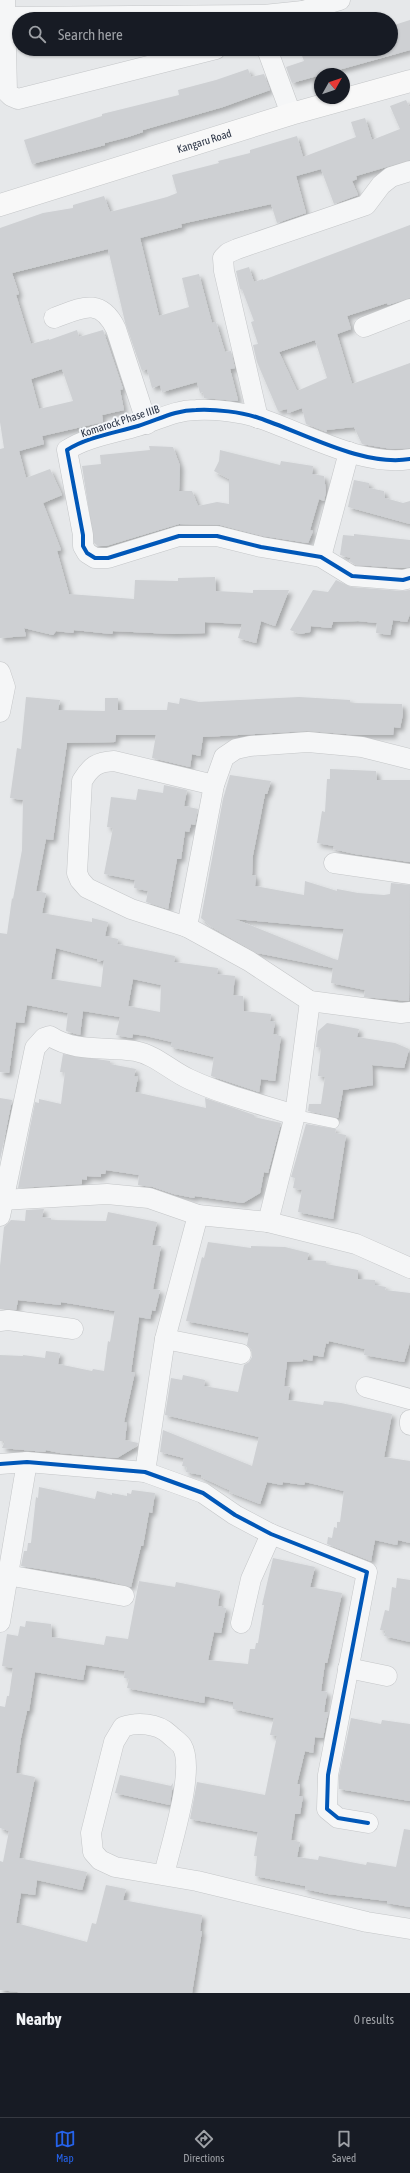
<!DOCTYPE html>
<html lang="en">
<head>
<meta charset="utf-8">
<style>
  :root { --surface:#171b24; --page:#20242c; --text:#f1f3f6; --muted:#9ea1a6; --line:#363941; --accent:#2563eb }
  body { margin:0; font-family:"Asap Condensed",sans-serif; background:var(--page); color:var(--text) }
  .compass { position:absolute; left:314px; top:68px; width:36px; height:36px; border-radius:50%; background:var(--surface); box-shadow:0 1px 3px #0004; rotate:50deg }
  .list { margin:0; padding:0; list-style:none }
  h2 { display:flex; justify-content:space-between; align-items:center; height:52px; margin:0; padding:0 16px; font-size:17px }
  h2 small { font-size:13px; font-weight:400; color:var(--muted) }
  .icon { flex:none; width:22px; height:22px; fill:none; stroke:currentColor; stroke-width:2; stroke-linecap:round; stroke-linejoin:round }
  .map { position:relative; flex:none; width:410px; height:1993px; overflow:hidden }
  .search { position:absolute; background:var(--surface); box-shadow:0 1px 3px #0004; left:12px; right:12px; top:12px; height:44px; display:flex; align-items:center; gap:10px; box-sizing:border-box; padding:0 14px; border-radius:22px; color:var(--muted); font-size:15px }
  .sheet { height:124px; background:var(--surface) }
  nav { display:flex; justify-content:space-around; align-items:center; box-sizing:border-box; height:56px; border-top:1px solid var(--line); background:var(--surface); font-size:11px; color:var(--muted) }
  nav a { display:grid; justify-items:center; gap:2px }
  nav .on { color:var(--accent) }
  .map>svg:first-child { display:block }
  .building { fill:#ced0d3; fill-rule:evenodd; filter:url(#shadow) }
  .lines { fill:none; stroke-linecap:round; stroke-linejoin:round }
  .lane-casing { stroke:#c4c6c8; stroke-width:11 }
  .street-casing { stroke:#c4c6c8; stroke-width:21 }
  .secondary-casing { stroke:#c4c6c8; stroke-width:23 }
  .lane { stroke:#f5f6f7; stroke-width:10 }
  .street { stroke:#f5f6f7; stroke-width:20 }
  .secondary { stroke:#f8f8f8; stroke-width:22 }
  .cycleway-casing { stroke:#f4f6f9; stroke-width:6 }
  .cycleway { stroke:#0057b8; stroke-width:4 }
  .labels { text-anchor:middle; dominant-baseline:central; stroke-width:4; stroke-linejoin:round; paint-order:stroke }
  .street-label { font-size:11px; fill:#2b3445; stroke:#f4f6f9 }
</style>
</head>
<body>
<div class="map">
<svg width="410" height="1993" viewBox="0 0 410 1993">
  <defs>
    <filter id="shadow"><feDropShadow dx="3.5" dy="3.5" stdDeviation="2" flood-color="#0004"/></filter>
  </defs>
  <rect width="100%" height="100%" fill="#e6e8ea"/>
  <g class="building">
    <polygon points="410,20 410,50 292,83 286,67 304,61 301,53 313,49 391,49 391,26"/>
    <polygon points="248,69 251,77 264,74 270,90 223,107 143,130 143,132 128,137 105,143 105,145 32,164 24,140 102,116 102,114 179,95 178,90 216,80"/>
    <path d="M406,100l4,8v52l-54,16 1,3 -5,2 6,14 -24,9 -13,-35 -25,7 10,37 -29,10 -6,-19 -90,20 1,3 -42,11 19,78 30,-9 -7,-29 17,-4 13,49 4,-1 9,30 6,-1 4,17 -5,1 8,31 -1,1 -33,-3 -1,-6 -3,1 -3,-11 -35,10 -2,-7 -8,3 -5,-19 -5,2 -17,-49 -17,-73 -96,24 7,21 -3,1 15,49 18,-5v1l28,-10 2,7 24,-7 20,59 -3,1 4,20 -22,5 1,7 -61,14 2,8 -25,7 7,27 24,-9 12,26 -19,8 18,47 -4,1 12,43 65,5 1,-19 43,1v-3l37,-1 1,14 37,2v-3h36l-14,36 -14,-5 -5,22 -18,-5 4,-14 -37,-2v11l-32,1 -60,-3 -1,3 -38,-4 -1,3 -17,-2 -3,4 -29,-7 2,8 -26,2v-189l4,-1 -4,-26v-194l43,-15 30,-5v-3l31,-9 6,16 57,-15 10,-4 -5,-18 47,-12 -1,-2 32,-8v-3l47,-14 6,21 53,-20 -5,-15 14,-4 7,22 28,-11 -10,-23zM62,369l11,32 -34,8 -8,-30z"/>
    <path d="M410,225v73l-22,7 -1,-2 -40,13 4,13 -14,5 15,50 58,-21v85l-18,1 -30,-5 -8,-17 -28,3 1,2 -21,-8 -4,-16 -14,5 -1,-4 -9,2 -21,-49 -4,-17 5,-1 -7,-22 3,-1 -12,-32h-2l-4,-18 13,-4 5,15 9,-3v1zM315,340l12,38 -30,13 -18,-39z"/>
    <polygon points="149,446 173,447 180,466 179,491 192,491 198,506 217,502 229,504 229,479 214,471 219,461 220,450 280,465 281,461 313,466 312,474 324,476 326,492 324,501 319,499 310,530 313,531 308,543 263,536 220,525 179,524 106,546 98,546 94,543 82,466 101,464 100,455 150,450"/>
    <polygon points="354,480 369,483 369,488 384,491 385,498 403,503 410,501 410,524 348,507"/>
    <polygon points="354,534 410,540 410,567 402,568 356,565 349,561 351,558 340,555 343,535 354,536"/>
    <polygon points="336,580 351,587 402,591 410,590 410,614 407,622 393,620 390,635 376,633 377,623 358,621 333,622 331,628 311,626 310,632 300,634 290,630 313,590 328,592"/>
    <path d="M26,697l34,3 -2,10 47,1v-13h13v12h49l1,-8 11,2 1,-6 19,4 100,-5 51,3v3l52,1 1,10 -3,14 -6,-1 -1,8h-34l-52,-4 -104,6 -3,19 -8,-2 -2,13 -38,-9 4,-23h-40l-1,7 -48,1 -14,97 -7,-1 -10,52 10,2 -4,20 50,9v-4l16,4 -3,14 13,3 -1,5 58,12 -1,6 44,6 -1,6 18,2 -2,19 10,1 1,15 27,3 -1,7 5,1 -2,12 8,2 -6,45 -14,-2 -2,13 -48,-16 3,-19 -43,-10 1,-5 -26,-6 -13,-2 -1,4 -16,-3 4,-18 -37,-6 -3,24 -14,-4 2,-18 -41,-8 -3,18 -8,-1 -7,51 -9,-1v-139l7,1 5,-36 1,1 9,-49 1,-50 -13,-2 7,-50 4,1zM56,948l41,11v3l7,-2 -3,27 -50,-8zM133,979l28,6 -1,27 -32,-6z"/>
    <polygon points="330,769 376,771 377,780 410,780 410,862 355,854 333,849 334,846 317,843 322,811 325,812 327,779 330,779"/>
    <path d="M230,775l41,6 -4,13h-2l-12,61 -1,20 4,1 -1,10 49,9 1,-14 32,10v-2l21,4 26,2 6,-1 1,-11 19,2 -1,116 -45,-4 1,-7 -34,-7 2,-15 -76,-15 -45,-26 -11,-9 22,-119zM235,919l109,10 -6,31 -4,-1z"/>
    <polygon points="164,785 187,790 184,806 198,809 195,825 191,824 189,832 185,831 181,859 177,859 168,909 146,902 148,891 134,888 135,880 104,874 113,828 107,827 111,797 136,800 138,789 163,793"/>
    <polygon points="327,1023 359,1029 357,1037 395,1043 409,1049 404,1068 372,1065 373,1085 343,1090 338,1118 308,1111 309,1104 321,1104 325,1077 318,1076 321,1048 316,1047 318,1031"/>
    <polygon points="63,1054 110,1061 110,1064 136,1069 134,1076 138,1077 135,1092 206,1108 205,1098 254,1115 254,1117 281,1123 268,1173 264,1172 260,1193 243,1203 195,1196 194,1198 174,1194 153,1187 138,1185 139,1175 106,1170 105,1174 101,1174 101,1177 87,1176 87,1180 82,1179 82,1184 18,1188 35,1102 39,1103 39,1099 61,1104 65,1072 60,1072"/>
    <polygon points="0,1098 12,1100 0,1160"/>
    <polygon points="306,1124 336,1129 335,1133 346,1135 333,1219 298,1212 302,1190 293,1188 295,1178 291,1177"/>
    <polygon points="44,1209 42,1217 51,1218 51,1220 106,1221 108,1212 157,1222 152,1245 161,1246 153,1289 160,1290 155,1311 152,1310 150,1319 139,1317 131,1372 135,1372 124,1422 127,1423 125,1440 138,1443 137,1446 117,1458 60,1453 46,1450 45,1452 2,1448 5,1441 0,1441 0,1355 23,1356 23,1355 45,1358 46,1351 60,1353 58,1364 92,1371 93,1369 104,1371 108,1341 110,1342 115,1311 61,1302 61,1305 18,1300 16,1310 0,1309 0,1266 4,1227 11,1220 25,1221 26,1210"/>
    <polygon points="208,1242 251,1248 251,1246 285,1247 309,1253 307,1260 326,1261 326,1264 358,1270 358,1279 375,1280 375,1285 386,1287 385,1290 410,1293 410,1342 404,1362 364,1355 365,1349 329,1341 328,1344 326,1343 323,1357 313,1355 312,1361 303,1359 303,1361 287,1362 284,1386 290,1387 288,1400 323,1405 324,1401 341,1403 392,1414 384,1457 410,1461 410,1543 398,1540 397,1545 375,1540 371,1561 327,1544 328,1537 332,1538 334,1527 337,1528 337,1522 340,1522 344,1491 305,1482 304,1485 283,1482 282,1485 267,1482 260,1504 229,1492 229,1490 201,1477 201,1475 186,1472 187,1467 182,1466 184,1458 160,1452 163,1430 252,1466 259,1437 165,1415 171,1378 182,1380 183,1375 205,1380 204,1386 238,1392 244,1365 249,1362 252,1357 252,1350 247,1345 249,1333 186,1321 202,1257 204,1258"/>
    <polygon points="39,1487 95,1499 97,1491 112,1495 112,1493 127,1496 127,1493 131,1494 132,1490 155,1493 152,1513 149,1512 143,1546 141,1546 131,1587 96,1578 21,1566 24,1551 27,1551 28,1543 31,1543 36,1497 38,1498"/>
    <polygon points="273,1558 315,1567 310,1587 342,1593 327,1663 325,1663 321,1691 327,1692 324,1712 328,1713 323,1738 315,1737 313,1753 305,1751 297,1784 300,1784 299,1796 303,1796 300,1814 295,1814 291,1840 300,1842 297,1857 318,1860 319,1856 366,1865 367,1862 396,1867 404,1829 410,1830 410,1907 387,1903 387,1901 328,1894 305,1889 305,1886 255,1876 257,1856 254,1856 258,1832 190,1819 197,1782 265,1795 277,1736 270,1735 274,1718 233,1709 233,1702 205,1696 204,1703 127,1688 129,1679 124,1678 125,1671 86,1665 83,1680 35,1672 29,1711 27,1711 21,1738 16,1773 35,1777 19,1858 87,1872 82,1890 37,1880 35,1895 21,1893 16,1923 87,1942 92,1923 96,1924 106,1885 126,1889 123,1900 202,1915 200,1931 202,1931 192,1993 26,1993 0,1990 0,1861 3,1862 9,1831 0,1828 0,1706 5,1707 7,1696 9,1696 13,1668 2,1666 7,1634 18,1636 20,1626 25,1627 26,1621 51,1624 52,1637 104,1645 106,1636 128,1639 139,1581 175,1587 176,1582 220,1591 218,1606 226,1608 221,1633 214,1632 208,1660 248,1664 250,1649 255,1649 256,1643 258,1643 264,1605 262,1605"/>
    <polygon points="397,1578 410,1580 410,1642 384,1636 386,1631 380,1630 385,1610 389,1611 392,1587 396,1588"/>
    <polygon points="351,1718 381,1724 382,1720 410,1724 410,1801 339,1789 339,1776"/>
    <polygon points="120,1775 171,1786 173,1783 170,1805 115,1793"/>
  </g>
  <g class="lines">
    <g class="lane-casing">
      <polyline id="lane" points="295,1115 334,1123"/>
    </g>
    <g class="street-casing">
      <g id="street">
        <polyline points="5,0 7,92 11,96 18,99 216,49"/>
        <polyline points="5,17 264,15 303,11"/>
        <polyline points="293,18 303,11 340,0"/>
        <polyline points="267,49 291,114"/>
        <path d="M54,318c27,-10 46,-22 62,11l31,95"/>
        <polyline points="364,327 410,309"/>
        <polyline points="258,418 224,271 223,258 228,253 237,249 366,205 381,185 391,177 410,171"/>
        <path d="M410,459c-47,8 -106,-26 -151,-41 -18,-6 -43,-9 -63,-8 -21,0 -38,10 -58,16 -23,7 -51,11 -71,24l16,85v11l4,7 8,5h13l71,-22h38l44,11 60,10 31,19 51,4 7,-2"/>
        <polyline points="321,557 349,452"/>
        <polyline points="0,672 5,687 0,712"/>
        <path d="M214,785l-100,-24c-17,1 -23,5 -32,20l-5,92 3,7 7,8 44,21 56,18 62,34 61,40 91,12 9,-1"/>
        <polyline points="334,863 410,874"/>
        <polyline points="187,927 214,785 224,757 236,749 250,746 308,742 362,747 410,759"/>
        <polyline points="2,1200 107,1194 149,1198 198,1215 268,1222 356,1244 410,1268"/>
        <path d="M0,1216l35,-168 9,-10 6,-2c26,17 56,10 85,15 21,4 36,20 54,28 34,16 71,25 106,36"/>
        <polyline points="268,1222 295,1115 310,1001"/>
        <polyline points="0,1321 8,1320 73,1329"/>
        <polyline points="165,1339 241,1354"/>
        <polyline points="366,1387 410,1399"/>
        <polyline points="410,1420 410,1425"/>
        <polyline points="0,1464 27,1462 145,1472 203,1493 235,1515 271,1534 367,1572 328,1775 327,1809 338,1818 368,1823"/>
        <polyline points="145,1472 165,1339 198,1215"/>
        <polyline points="7,1575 124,1596"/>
        <polyline points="0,1622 27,1462"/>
        <polyline points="241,1623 251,1579 271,1534"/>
        <polyline points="348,1668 387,1676"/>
        <path d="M164,1875c6,-28 32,-105 18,-129 -3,-4 -9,-8 -13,-12 -12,-11 -32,-12 -46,-7l-9,15 -23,91 2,19 7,8 15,7 82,14 170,41 43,7"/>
      </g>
    </g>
    <g class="secondary-casing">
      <g id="secondary">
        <path id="s1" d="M0,205l291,-91 119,-33"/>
      </g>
    </g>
    <use href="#lane" class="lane"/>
    <use href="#street" class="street"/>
    <use href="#secondary" class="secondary"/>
    <g class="cycleway-casing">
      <g id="cycleway">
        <path d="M410,459c-47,8 -106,-26 -151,-41 -18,-6 -43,-9 -63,-8 -21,0 -38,10 -58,16 -23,7 -51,11 -71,24l16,85v11l4,7 8,5h13l71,-22h38l44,11 60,10 31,19 51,4 7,-2"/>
        <polyline points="0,1464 27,1462 145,1472 203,1493 235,1515 271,1534 367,1572 328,1775 327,1809 338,1818 368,1823"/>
      </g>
    </g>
    <use href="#cycleway" class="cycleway"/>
  </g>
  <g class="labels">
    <g class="street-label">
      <text stroke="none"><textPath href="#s1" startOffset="214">Kangaru Road</textPath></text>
      <text transform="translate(120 421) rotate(-18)">Komarock Phase IIIB</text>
    </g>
  </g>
</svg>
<svg class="compass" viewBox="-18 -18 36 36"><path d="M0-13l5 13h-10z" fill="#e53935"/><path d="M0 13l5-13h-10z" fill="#9ea1a6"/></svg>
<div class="search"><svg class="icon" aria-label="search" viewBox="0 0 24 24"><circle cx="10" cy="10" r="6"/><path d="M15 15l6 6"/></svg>Search here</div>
</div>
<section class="sheet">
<h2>Nearby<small>0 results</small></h2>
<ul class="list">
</ul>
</section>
<nav>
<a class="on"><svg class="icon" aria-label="map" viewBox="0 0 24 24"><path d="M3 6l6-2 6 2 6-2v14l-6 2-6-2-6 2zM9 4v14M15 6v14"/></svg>Map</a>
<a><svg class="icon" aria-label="directions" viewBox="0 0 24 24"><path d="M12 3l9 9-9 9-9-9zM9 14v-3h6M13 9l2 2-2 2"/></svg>Directions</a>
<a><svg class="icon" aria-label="saved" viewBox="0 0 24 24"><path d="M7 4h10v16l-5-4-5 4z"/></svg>Saved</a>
</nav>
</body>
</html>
